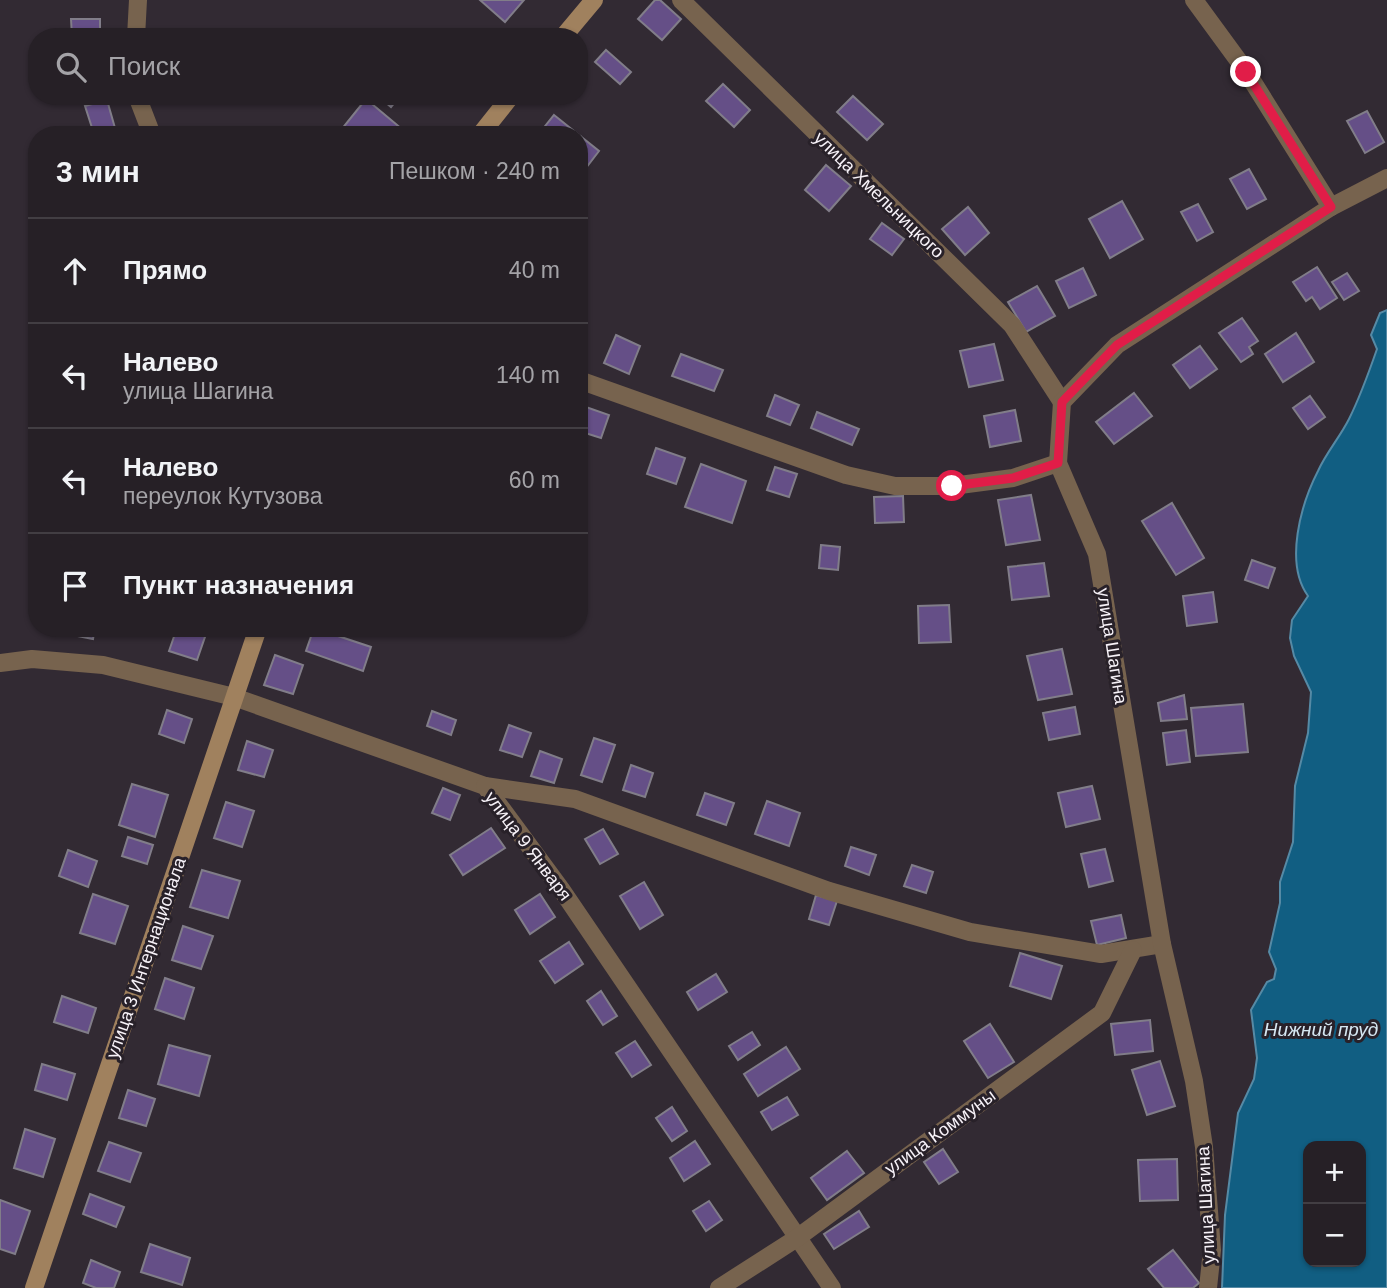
<!DOCTYPE html>
<html lang="ru">
<head>
<meta charset="utf-8">
<style>
  :root { --surface:#262026; --page:#322d32; --text:#f1f3f6; --muted:#a4a3a7; --line:#423e43 }
  body { margin:0; font-family:Helvetica,sans-serif; background:var(--page); color:var(--text) }
  .controls { position:absolute; right:21px; bottom:21px; display:grid; overflow:hidden; border-radius:14px; box-shadow:0 2px 5px #0004 }
  .controls button { width:63px; height:63px; display:grid; place-items:center; padding:0; border:0; border-bottom:2px solid var(--line); background:var(--surface); color:var(--text); font:35px sans-serif }
  .stop { position:absolute; width:21px; height:21px; margin:-16px; border:5px solid #e11d48; border-radius:50%; background:#fff }
  .stop.end { background:#e11d48; border-color:#fff; box-shadow:0 2px 7px #0008 }
  .list { margin:0; padding:0; list-style:none }
  h2 { display:flex; justify-content:space-between; align-items:center; height:91px; margin:0; padding:0 28px; font-size:30px }
  h2 small { font-size:23px; font-weight:400; color:var(--muted) }
  .list li { display:grid; grid-template-columns:46px 1fr auto; gap:21px; align-items:center; box-sizing:border-box; height:105px; padding:0 28px; border-top:2px solid var(--line) }
  .list b { display:block; font-size:26px; white-space:nowrap }
  .list p { margin:0; font-size:23px; white-space:nowrap; color:var(--muted) }
  .list em { font-size:23px; font-style:normal; color:var(--muted) }
  .icon { flex:none; width:38px; height:38px; fill:none; stroke:currentColor; stroke-width:2; stroke-linecap:round; stroke-linejoin:round }
  .map { position:relative; flex:none; width:1387px; height:1288px; overflow:hidden }
  .search { position:absolute; background:var(--surface); box-shadow:0 2px 5px #0004; left:28px; top:28px; width:560px; height:77px; display:flex; align-items:center; gap:18px; box-sizing:border-box; padding:0 24px; border-radius:28px; color:var(--muted); font-size:26px }
  .panel { position:absolute; background:var(--surface); box-shadow:0 2px 5px #0004; left:28px; top:126px; width:560px; height:511px; border-radius:28px }
  .map>svg:first-child { display:block }
  .water { fill:#115e82; stroke:#568aa5; stroke-width:2; fill-rule:evenodd }
  .building { fill:#654f87; stroke:#817d89; stroke-width:2 }
  .lines { fill:none; stroke-linecap:round; stroke-linejoin:round }
  .street { stroke:#77634e; stroke-width:18 }
  .secondary { stroke:#a0815e; stroke-width:18 }
  .route { stroke:#e11d48; stroke-width:9 }
  .labels { text-anchor:middle; dominant-baseline:central; stroke-width:6; stroke-linejoin:round; paint-order:stroke }
  .street-label { font-size:18px; fill:#f7f2f8; stroke:#282129 }
  .water-label { font-size:19px; font-style:italic; fill:#d5e7f2; stroke:#282129 }
</style>
</head>
<body>
<div class="map">
<svg width="1387" height="1288" viewBox="0 0 1387 1288">
  <rect width="100%" height="100%" fill="#322a33"/>
  <path class="water" d="M1387,310v978h-165l3,-73 13,-102 16,-34 3,-21 -6,-48 16,-28 7,-3 2,-10 -7,-17 11,-49v-21l13,-40 2,-56 13,-53 3,-41 -17,-36 -4,-18 2,-18 16,-24c-24,-33 -7,-92 10,-125 8,-18 22,-34 31,-52 11,-22 20,-47 28,-70l-6,-14 9,-22zM1308,1146h53v116h-53z"/>
  <g class="building">
    <polygon points="480,0 524,0 505,22"/>
    <polygon points="655,0 660,0 681,19 662,40 638,19"/>
    <polygon points="71,19 100,19 100,37 72,37"/>
    <polygon points="606,50 631,72 620,84 595,62"/>
    <polygon points="723,84 750,110 734,127 706,101"/>
    <polygon points="378,96 400,96 391,107"/>
    <polygon points="853,96 883,124 867,140 837,112"/>
    <polygon points="366,99 409,135 337,135"/>
    <polygon points="107,100 115,128 94,134 85,106"/>
    <polygon points="1367,111 1384,142 1365,153 1347,121"/>
    <polygon points="554,115 579,135 538,135"/>
    <polygon points="579,135 599,151 579,177"/>
    <polygon points="826,165 851,186 829,211 805,190"/>
    <polygon points="1249,169 1266,199 1247,209 1230,179"/>
    <polygon points="1122,201 1143,239 1110,258 1089,219"/>
    <polygon points="1198,204 1213,232 1197,241 1181,212"/>
    <polygon points="968,207 989,233 965,255 942,229"/>
    <polygon points="882,223 904,239 892,255 870,239"/>
    <polygon points="1317,267 1337,298 1320,309 1312,297 1306,301 1293,282"/>
    <polygon points="1083,268 1096,295 1069,308 1056,281"/>
    <polygon points="1347,273 1359,291 1344,300 1332,282"/>
    <polygon points="1037,286 1055,316 1026,332 1008,302"/>
    <polygon points="1242,318 1258,341 1249,347 1253,354 1241,362 1219,333"/>
    <polygon points="1296,333 1314,362 1283,382 1265,354"/>
    <polygon points="616,335 640,346 629,374 604,363"/>
    <polygon points="994,344 1003,380 969,387 960,351"/>
    <polygon points="1200,346 1217,369 1190,388 1173,365"/>
    <polygon points="681,354 723,370 714,391 672,376"/>
    <polygon points="1134,393 1152,416 1114,444 1096,422"/>
    <polygon points="775,395 799,405 790,425 767,416"/>
    <polygon points="1310,396 1325,417 1308,429 1293,408"/>
    <polygon points="583,406 609,415 601,438 579,431"/>
    <polygon points="1015,410 1021,441 990,447 984,416"/>
    <polygon points="817,412 859,429 852,445 811,428"/>
    <polygon points="656,448 685,458 676,484 647,474"/>
    <polygon points="701,464 746,481 732,523 685,507"/>
    <polygon points="775,467 797,474 789,497 767,490"/>
    <polygon points="1031,495 1040,540 1006,545 998,500"/>
    <polygon points="903,496 904,522 875,523 874,497"/>
    <polygon points="1172,503 1204,558 1176,575 1142,521"/>
    <polygon points="821,545 840,547 838,570 819,568"/>
    <polygon points="1252,560 1275,568 1268,588 1245,580"/>
    <polygon points="1044,563 1049,596 1012,600 1008,567"/>
    <polygon points="1213,592 1217,622 1187,626 1183,596"/>
    <polygon points="949,605 951,642 919,643 918,606"/>
    <polygon points="53,628 95,628 93,639 52,631"/>
    <polygon points="177,628 207,631 197,660 169,651"/>
    <polygon points="314,628 371,647 363,671 306,651"/>
    <polygon points="1062,649 1072,694 1038,700 1027,656"/>
    <polygon points="275,655 303,665 293,694 264,685"/>
    <polygon points="1184,695 1187,719 1161,721 1158,703"/>
    <polygon points="1243,704 1248,752 1196,756 1191,708"/>
    <polygon points="1075,707 1080,734 1049,740 1043,713"/>
    <polygon points="167,710 192,719 184,743 159,734"/>
    <polygon points="432,711 456,720 451,735 427,726"/>
    <polygon points="509,725 531,733 522,757 500,750"/>
    <polygon points="1186,730 1190,762 1167,765 1163,733"/>
    <polygon points="594,738 615,745 602,782 581,775"/>
    <polygon points="247,741 273,750 264,777 238,770"/>
    <polygon points="540,751 562,759 554,783 531,776"/>
    <polygon points="631,765 653,773 645,797 623,790"/>
    <polygon points="132,784 168,795 155,837 119,825"/>
    <polygon points="1092,786 1100,819 1066,827 1058,793"/>
    <polygon points="443,788 460,795 450,820 432,813"/>
    <polygon points="705,793 734,803 726,825 697,815"/>
    <polygon points="767,801 800,813 789,846 755,834"/>
    <polygon points="226,802 254,811 242,847 214,838"/>
    <polygon points="491,828 505,848 463,875 450,855"/>
    <polygon points="603,829 618,854 600,864 585,839"/>
    <polygon points="128,837 153,845 147,864 122,856"/>
    <polygon points="851,847 876,855 869,875 845,866"/>
    <polygon points="1105,849 1113,881 1089,887 1081,854"/>
    <polygon points="68,850 97,861 88,887 59,876"/>
    <polygon points="912,865 933,872 926,893 904,886"/>
    <polygon points="202,870 240,881 228,918 190,907"/>
    <polygon points="644,882 663,915 640,929 620,896"/>
    <polygon points="93,894 128,906 115,944 80,933"/>
    <polygon points="540,894 555,917 530,934 515,910"/>
    <polygon points="816,895 837,901 829,925 809,919"/>
    <polygon points="1121,915 1126,938 1097,945 1091,921"/>
    <polygon points="183,926 213,936 201,969 172,960"/>
    <polygon points="569,942 583,964 555,983 540,961"/>
    <polygon points="1020,953 1062,966 1051,999 1010,986"/>
    <polygon points="716,974 727,992 698,1010 687,992"/>
    <polygon points="165,978 194,988 184,1019 155,1009"/>
    <polygon points="601,991 617,1016 603,1025 587,1001"/>
    <polygon points="62,996 96,1008 88,1033 54,1022"/>
    <polygon points="1150,1020 1153,1051 1115,1055 1111,1024"/>
    <polygon points="990,1024 1014,1062 988,1078 964,1041"/>
    <polygon points="752,1032 760,1045 738,1060 729,1046"/>
    <polygon points="635,1041 651,1065 632,1077 616,1053"/>
    <polygon points="169,1045 210,1056 199,1096 158,1084"/>
    <polygon points="786,1047 800,1069 758,1096 744,1074"/>
    <polygon points="1160,1061 1175,1106 1147,1115 1132,1070"/>
    <polygon points="42,1064 75,1074 67,1100 35,1090"/>
    <polygon points="128,1090 155,1099 146,1126 119,1118"/>
    <polygon points="787,1097 798,1115 772,1130 761,1112"/>
    <polygon points="672,1107 687,1131 672,1141 656,1118"/>
    <polygon points="25,1129 55,1139 43,1177 14,1168"/>
    <polygon points="695,1141 710,1164 684,1181 670,1158"/>
    <polygon points="109,1142 141,1153 130,1182 98,1171"/>
    <polygon points="943,1149 958,1172 939,1184 924,1162"/>
    <polygon points="847,1151 864,1173 827,1200 811,1178"/>
    <polygon points="1177,1159 1178,1200 1140,1201 1138,1160"/>
    <polygon points="90,1194 124,1207 116,1227 83,1214"/>
    <polygon points="0,1200 30,1211 15,1254 0,1249"/>
    <polygon points="709,1201 722,1220 706,1231 693,1211"/>
    <polygon points="859,1211 869,1227 834,1249 824,1234"/>
    <polygon points="150,1244 190,1258 182,1285 141,1272"/>
    <polygon points="1173,1250 1199,1283 1193,1288 1164,1288 1148,1269"/>
    <polygon points="91,1260 120,1272 114,1288 96,1288 83,1283"/>
  </g>
  <g class="lines">
    <g class="street">
      <polyline points="681,0 1012,325 1062,402"/>
      <polyline points="1194,0 1246,71 1331,207"/>
      <polyline points="136,37 138,0"/>
      <polyline points="137,96 152,135"/>
      <polyline points="579,380 846,475 895,486 952,486 1013,478 1058,463"/>
      <polyline points="0,663 32,659 103,665 234,697 485,786 561,889 832,1288"/>
      <polyline points="485,786 575,799 829,891 970,932 1101,954 1162,944"/>
      <polyline points="719,1288 797,1238 1102,1013 1133,950"/>
      <polyline points="1208,1288 1212,1250 1204,1147 1194,1081 1162,944 1097,554 1058,463 1062,402 1117,345 1331,207 1387,178"/>
    </g>
    <g class="secondary">
      <polyline points="563,37 594,0"/>
      <polyline points="480,135 511,96"/>
      <polyline points="34,1288 258,628"/>
    </g>
  </g>
  <g class="lines">
    <polyline class="route" points="952,486 1013,478 1058,463 1062,402 1117,345 1331,207 1246,72"/>
  </g>
  <g class="labels">
    <g class="street-label">
      <text transform="translate(879 195) rotate(44)">улица Хмельницкого</text>
      <text transform="translate(1112 646) rotate(81)">улица Шагина</text>
      <text transform="translate(528 846) rotate(53)">улица 9 Января</text>
      <text transform="translate(146 958) rotate(-71)">улица 3 Интернационала</text>
      <text transform="translate(940 1132) rotate(-36)">улица Коммуны</text>
      <text transform="translate(1206 1205) rotate(-93)">улица Шагина</text>
    </g>
    <g class="water-label">
      <text x="1321" y="1029">Нижний пруд</text>
    </g>
  </g>
</svg>
<div class="controls">
<button>+</button>
<button>−</button>
</div>
<div class="stop" style="left:952px;top:486px"></div>
<div class="stop end" style="left:1246px;top:72px"></div>
<div class="search"><svg class="icon" aria-label="search" viewBox="0 0 24 24"><circle cx="10" cy="10" r="6"/><path d="M15 15l6 6"/></svg>Поиск</div>
<section class="panel">
<h2>3 мин<small>Пешком · 240 m</small></h2>
<ul class="list">
<li><svg class="icon" aria-label="ahead" viewBox="0 0 24 24"><path d="M12 20V5M6 11l6-6 6 6"/></svg><div><b>Прямо</b></div><em>40 m</em></li>
<li><svg class="icon" aria-label="left" viewBox="0 0 24 24"><path d="M17 20v-9H6M10 6l-5 5 5 5"/></svg><div><b>Налево</b><p>улица Шагина</p></div><em>140 m</em></li>
<li><svg class="icon" aria-label="left" viewBox="0 0 24 24"><path d="M17 20v-9H6M10 6l-5 5 5 5"/></svg><div><b>Налево</b><p>переулок Кутузова</p></div><em>60 m</em></li>
<li><svg class="icon" aria-label="arrive" viewBox="0 0 24 24"><path d="M6 21V4h12l-3 4 3 4H6"/></svg><div><b>Пункт назначения</b></div></li>
</ul>
</section>
</div>
</body>
</html>
